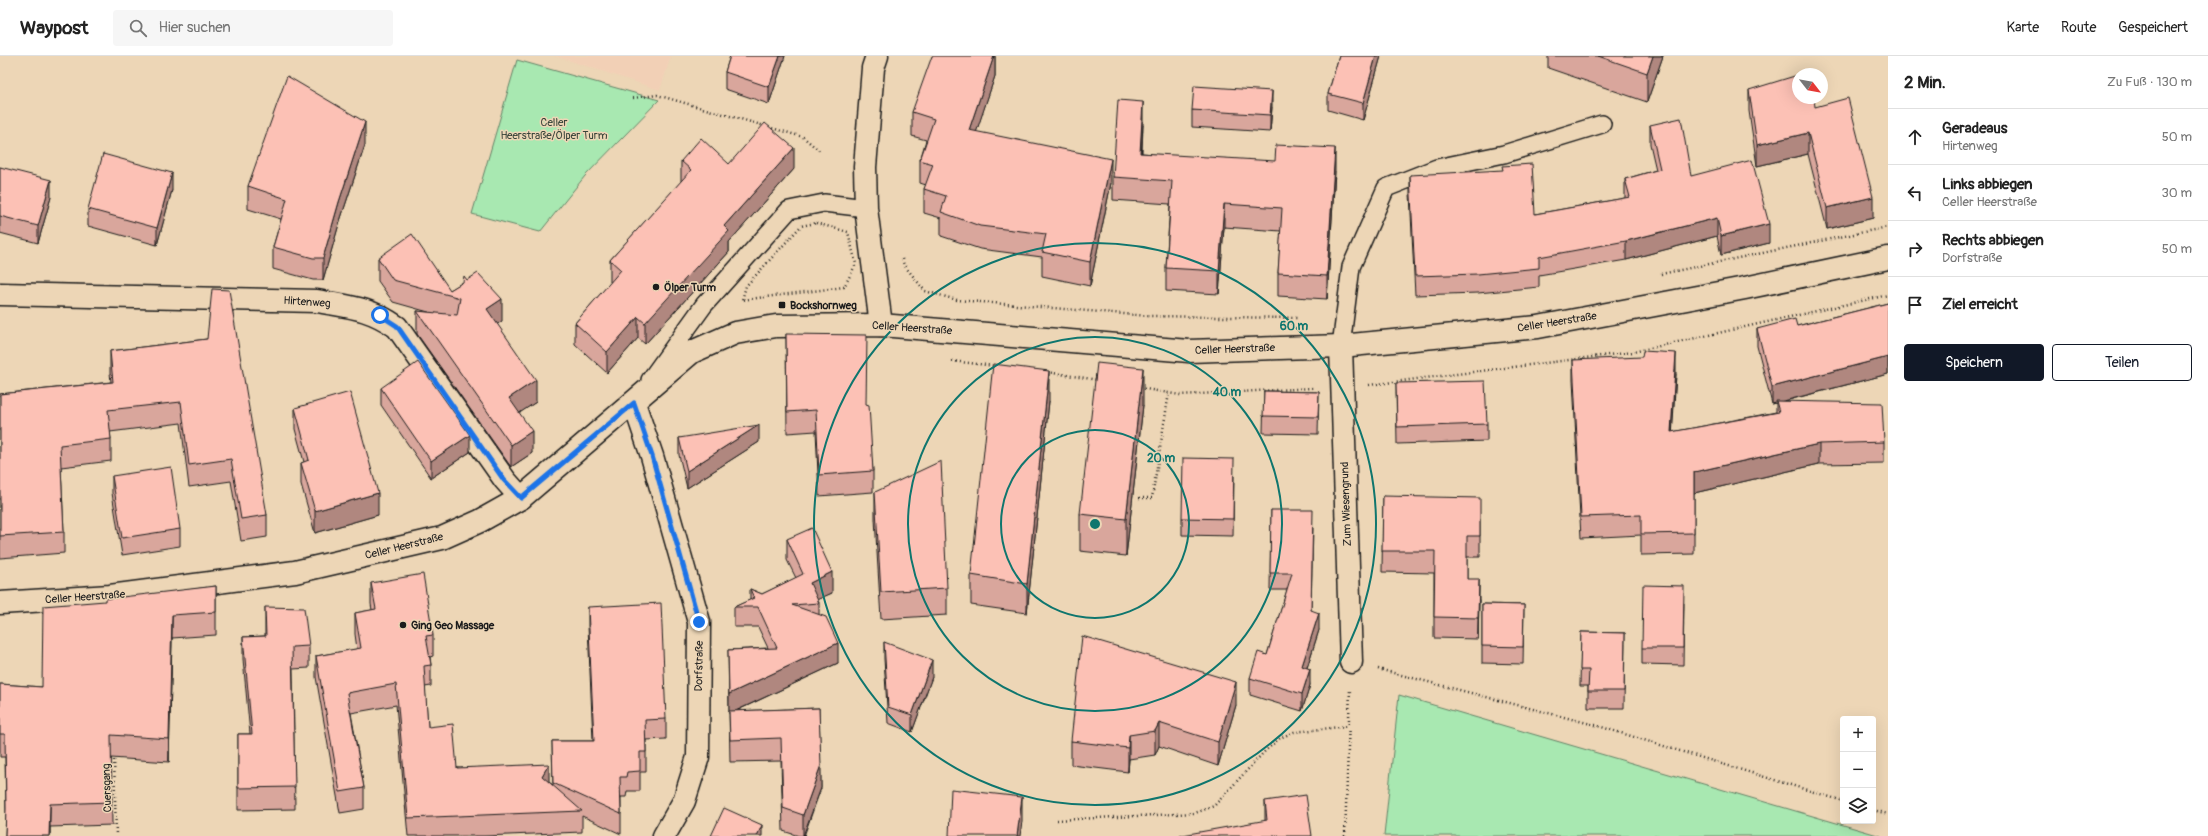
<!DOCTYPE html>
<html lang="de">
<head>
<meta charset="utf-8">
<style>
  :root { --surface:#fff; --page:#f6f6f6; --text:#222; --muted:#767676; --line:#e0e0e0; --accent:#111827 }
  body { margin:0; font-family:Pangolin,sans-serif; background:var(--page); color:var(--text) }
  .controls { position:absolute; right:12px; bottom:12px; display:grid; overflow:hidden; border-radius:4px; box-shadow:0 4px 16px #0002 }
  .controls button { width:36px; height:36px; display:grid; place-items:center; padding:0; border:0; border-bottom:1px solid var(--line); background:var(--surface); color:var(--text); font:20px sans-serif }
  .compass { position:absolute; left:1792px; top:12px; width:36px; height:36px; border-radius:50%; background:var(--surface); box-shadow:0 4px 16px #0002; rotate:121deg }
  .stop { position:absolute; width:12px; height:12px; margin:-9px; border:3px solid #1a73e8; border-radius:50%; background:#fff }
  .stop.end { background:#1a73e8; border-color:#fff; box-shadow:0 1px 4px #0008 }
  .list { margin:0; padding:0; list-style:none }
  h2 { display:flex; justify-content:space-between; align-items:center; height:52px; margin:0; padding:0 16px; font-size:17px }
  h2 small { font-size:13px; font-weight:400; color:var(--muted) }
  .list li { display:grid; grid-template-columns:26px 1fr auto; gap:12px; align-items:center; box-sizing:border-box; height:56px; padding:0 16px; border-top:1px solid var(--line) }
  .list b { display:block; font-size:15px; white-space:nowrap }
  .list p { margin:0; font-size:13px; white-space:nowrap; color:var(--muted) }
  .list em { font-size:13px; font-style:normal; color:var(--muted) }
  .actions { display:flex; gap:8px; padding:12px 16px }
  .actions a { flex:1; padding:9px 0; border:1px solid var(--accent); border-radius:4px; text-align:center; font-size:14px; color:var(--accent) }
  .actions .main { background:var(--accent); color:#fff }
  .icon { flex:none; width:22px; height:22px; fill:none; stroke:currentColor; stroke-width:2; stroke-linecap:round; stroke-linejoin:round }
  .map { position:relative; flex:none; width:1888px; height:780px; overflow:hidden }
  header { display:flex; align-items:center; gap:24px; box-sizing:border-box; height:56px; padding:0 20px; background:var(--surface); border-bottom:1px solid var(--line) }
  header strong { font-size:19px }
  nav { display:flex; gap:22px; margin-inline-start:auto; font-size:14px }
  .search { width:280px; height:36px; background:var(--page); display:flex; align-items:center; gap:10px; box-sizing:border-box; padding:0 14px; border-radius:4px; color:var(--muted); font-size:15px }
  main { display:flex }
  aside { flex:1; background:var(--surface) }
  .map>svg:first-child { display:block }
  .built { fill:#f2d0b6 }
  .green { fill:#a8e8b1; stroke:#628266 }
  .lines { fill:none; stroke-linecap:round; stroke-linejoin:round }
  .service-casing { stroke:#1c1c1c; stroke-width:20 }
  .minor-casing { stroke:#1c1c1c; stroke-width:25 }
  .secondary-casing { stroke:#1c1c1c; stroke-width:25 }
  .path { stroke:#1c1c1c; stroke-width:2.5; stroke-dasharray:1 3; stroke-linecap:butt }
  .service { stroke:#edd6b6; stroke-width:17 }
  .minor { stroke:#edd6b6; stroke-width:22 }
  .secondary { stroke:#edd6b6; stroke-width:22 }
  .wall { fill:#d9a69c; stroke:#1c1c1c }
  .shaded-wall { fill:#b0877f; stroke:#1c1c1c }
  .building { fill:#fcc1b5; stroke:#1c1c1c }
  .route { stroke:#1a73e8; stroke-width:5 }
  .ring { fill:none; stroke:#0f766e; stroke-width:2 }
  .poi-dot { fill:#1c1c1c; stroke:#edd6b6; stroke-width:1.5 }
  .labels { text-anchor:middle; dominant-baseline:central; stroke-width:3; stroke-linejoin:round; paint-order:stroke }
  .park-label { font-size:11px; fill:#38453a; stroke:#edd6b6 }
  .poi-label { font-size:11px; font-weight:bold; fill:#1c1c1c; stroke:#edd6b6; text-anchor:start }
  .street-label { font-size:11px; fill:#1c1c1c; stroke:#edd6b6 }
  .centre { fill:#0f766e; stroke:#edd6b6; stroke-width:2 }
  .ring-label { font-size:12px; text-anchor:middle; font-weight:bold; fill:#0f766e; stroke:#edd6b6; stroke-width:3; stroke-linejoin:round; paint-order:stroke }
</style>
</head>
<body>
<header>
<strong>Waypost</strong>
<div class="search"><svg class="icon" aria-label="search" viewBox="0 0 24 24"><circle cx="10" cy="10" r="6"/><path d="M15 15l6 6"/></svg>Hier suchen</div>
<nav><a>Karte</a><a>Route</a><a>Gespeichert</a></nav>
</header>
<main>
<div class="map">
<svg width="1888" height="780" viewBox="0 0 1888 780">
  <rect width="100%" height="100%" fill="#edd6b6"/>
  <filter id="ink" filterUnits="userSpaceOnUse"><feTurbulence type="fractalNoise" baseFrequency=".025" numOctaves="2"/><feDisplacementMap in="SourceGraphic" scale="8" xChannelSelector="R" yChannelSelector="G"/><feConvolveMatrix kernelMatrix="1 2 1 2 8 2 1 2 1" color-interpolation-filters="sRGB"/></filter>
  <g filter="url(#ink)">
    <polygon class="built" points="555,0 671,0 660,34"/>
    <g class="green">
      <polygon points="517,4 659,44 585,120 540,176 472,158"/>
      <polygon points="1399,639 1881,780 1384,780"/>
    </g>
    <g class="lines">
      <g class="service-casing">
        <g id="service">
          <polyline points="1341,290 1351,211 1386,132 1437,112 1504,98 1602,68"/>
          <polyline points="650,324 704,249 789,154 824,147 866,152"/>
        </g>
      </g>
      <g class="minor-casing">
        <g id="minor">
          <polyline points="877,0 873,12 865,111 866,152 881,269"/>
          <path d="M0,238l317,7c32,6 52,6 80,26l108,153 16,18"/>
          <polyline points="1341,290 1351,606"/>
          <polyline points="634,347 652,400 699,566 698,701 684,745 664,780"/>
        </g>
      </g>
      <g class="secondary-casing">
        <polyline id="secondary" points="0,547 110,540 295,516 442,482 480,465 521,442 692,296 735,277 776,270 881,269 1189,295 1341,290 1538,271 1745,232 1888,202"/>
      </g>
      <g class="path">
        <polyline points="633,42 657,39 803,81 821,96"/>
        <polygon points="816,167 848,176 856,208 844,231 742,244 746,230 801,170"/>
        <polyline points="902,203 904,209 925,235 957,244 1148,260 1298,262"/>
        <polyline points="1661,218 1888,171"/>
        <polyline points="952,305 995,310"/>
        <polyline points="1047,316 1098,324"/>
        <polyline points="1369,329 1633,296 1888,239"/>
        <polyline points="1140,332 1180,339 1314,332"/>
        <polyline points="1139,442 1152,442 1169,337"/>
        <polyline points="1378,613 1595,669 1843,745"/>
        <polyline points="114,700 116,780"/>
        <polyline points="1873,754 1888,758"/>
        <polyline points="1057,764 1195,757 1214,750 1265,695 1280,682 1294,676 1349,670"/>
        <polyline points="1345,780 1350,633"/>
      </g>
      <use href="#service" class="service"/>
      <use href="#minor" class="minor"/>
      <use href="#secondary" class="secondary"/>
    </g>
    <g class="wall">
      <polygon points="730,0 785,0 769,48 725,33 725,16"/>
      <polygon points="995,0 995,20 976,76 1111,127 1090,230 1042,220 1042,201 980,193 941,180 941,162 924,157 924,133 926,129 920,127 920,104 926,84 912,80 912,56"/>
      <polygon points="1339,0 1381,0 1363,64 1328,54 1328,38"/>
      <polygon points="1548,0 1663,0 1647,46 1548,12"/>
      <polygon points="1749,34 1815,51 1873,162 1827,173 1808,98 1757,110 1749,55"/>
      <polygon points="1272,51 1270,76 1192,71 1192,54"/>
      <polygon points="1143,69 1142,97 1335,115 1327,243 1278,240 1278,217 1281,175 1224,171 1219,238 1166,235 1166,212 1170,148 1113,144 1113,121"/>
      <polygon points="1650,69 1691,120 1769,187 1721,199 1717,180 1626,204 1539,219 1539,231 1478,237 1415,239 1410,137 1410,119 1535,158 1625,142 1625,123 1656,114 1650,88"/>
      <polygon points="365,89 339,168 323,224 313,224 273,213 273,191 281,163 248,153 248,130"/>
      <polygon points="681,105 729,108 794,113 729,186 729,196 645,288 638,282 607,317 575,288 575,267 611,226 610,226 610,204 681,126"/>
      <polygon points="0,111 51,141 38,187 0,177"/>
      <polygon points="172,134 157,189 88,170 88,153"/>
      <polygon points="378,202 450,234 467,224 502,265 497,268 536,346 519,357 532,397 511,411 417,278 417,255 432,257 393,246 378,225"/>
      <polygon points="1888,247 1888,318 1781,346 1884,386 1884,407 1819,408 1694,437 1694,498 1641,499 1641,479 1581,482 1573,324 1573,304 1676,318 1672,376 1776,356 1776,347 1772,348 1757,290 1757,273 1797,270"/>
      <polygon points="786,278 866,348 873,415 873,436 819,440 816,375 787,377"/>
      <polygon points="207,283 267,459 267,481 241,485 231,425 189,431 181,367 110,376 111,383 111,405 61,411 64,476 64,497 0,502 0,338 111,326 110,317 110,295"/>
      <polygon points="1396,327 1487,368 1487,385 1397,388"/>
      <polygon points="381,332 470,396 431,422 381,349"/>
      <polygon points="1264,335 1319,336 1318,378 1263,377"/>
      <polygon points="1049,345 1027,557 971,549 971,519"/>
      <polygon points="1143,349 1126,500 1080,495 1080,458"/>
      <polygon points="295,352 378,459 315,477 301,428 301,407 304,406 295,373"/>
      <polygon points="679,382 759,386 687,432 679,399"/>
      <polygon points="112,420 180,473 180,490 122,499 112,437"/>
      <polygon points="1234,420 1233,480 1182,479 1182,462"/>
      <polygon points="875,436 947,532 947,559 881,563 875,463"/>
      <polygon points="1383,440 1480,463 1480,501 1467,501 1467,523 1479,544 1478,583 1434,582 1434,517 1382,516"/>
      <polygon points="1271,454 1313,471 1311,554 1319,574 1307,612 1310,629 1302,655 1250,639 1250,622 1267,599 1287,534 1270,534"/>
      <polygon points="787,483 832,537 817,543 819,547 819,559 838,607 736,655 819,652 821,732 804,780 799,780 783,775 781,705 730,706 728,594 768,592 758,571 734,571 734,551 750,544 750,533 762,538 796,522 787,504"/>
      <polygon points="371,527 433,579 433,600 430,601 431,609 431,630 425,631 428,671 457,712 549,726 553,729 552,685 593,685 588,570 588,551 666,663 666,683 646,684 646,716 640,716 640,735 627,735 626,741 621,741 621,778 582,760 582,776 484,780 408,780 396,649 351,657 364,732 364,753 340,757 316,621 316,600 357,593 355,578 355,557 372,554 371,548"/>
      <polygon points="216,530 216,579 172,582 169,706 111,702 112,769 50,771 50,780 5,780 6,757 5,701 0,701 0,628 42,631 105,545"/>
      <polygon points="1684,547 1683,609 1642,608 1642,592"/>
      <polygon points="1482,548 1524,549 1523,608 1482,607"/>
      <polygon points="265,551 309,590 309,612 293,613 295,753 238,754 238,678 250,678 243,603 243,581 265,580"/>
      <polygon points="1581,576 1625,577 1624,652 1588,652 1588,630 1580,630"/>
      <polygon points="884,586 932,621 912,676 888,667 884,603"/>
      <polygon points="1236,649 1218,710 1159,690 1155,699 1129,703 1128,716 1071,709 1071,685"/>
      <polygon points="1265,745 1312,780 1265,765"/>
    </g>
    <g class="shaded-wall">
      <polygon points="780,0 785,0 769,48 769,31"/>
      <polygon points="994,0 995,0 995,20 969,98 969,74"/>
      <polygon points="1376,0 1381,0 1363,64 1363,47"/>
      <polygon points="1653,0 1663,0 1647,46 1647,17"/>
      <polygon points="1272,35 1272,51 1270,76 1270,59"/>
      <polygon points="1143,46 1143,69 1140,120 1140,97"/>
      <polygon points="365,66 365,89 339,168 323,224 323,202 339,146"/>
      <polygon points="1808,77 1808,98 1757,110 1757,89"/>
      <polygon points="794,92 794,113 729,186 729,196 645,288 645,267 724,170"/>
      <polygon points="1335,92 1335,115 1327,243 1327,220"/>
      <polygon points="1111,103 1111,127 1090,230 1090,206"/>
      <polygon points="172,117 172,134 157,189 157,172"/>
      <polygon points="51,124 51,141 38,187 38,170"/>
      <polygon points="1873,141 1873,162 1827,173 1827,152"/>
      <polygon points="1224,148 1224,171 1219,238 1219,215"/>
      <polygon points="1717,162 1717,180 1626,204 1626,185"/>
      <polygon points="1769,168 1769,187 1721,199 1721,180"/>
      <polygon points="502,243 502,265 487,275 487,253"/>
      <polygon points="638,261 638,282 607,317 607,296"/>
      <polygon points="1676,297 1676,318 1671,397 1671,376"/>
      <polygon points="1888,301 1888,318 1772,348 1772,331"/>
      <polygon points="1143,312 1143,349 1126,500 1126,463"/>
      <polygon points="1049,315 1049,345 1027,557 1027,528"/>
      <polygon points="536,324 536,346 509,364 509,342"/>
      <polygon points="759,369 759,386 687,432 687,415"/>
      <polygon points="532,375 532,397 511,411 511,389"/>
      <polygon points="470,379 470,396 431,422 431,405"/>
      <polygon points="1819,388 1819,408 1694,437 1694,416"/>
      <polygon points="378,437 378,459 315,477 315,455"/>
      <polygon points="832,516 832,537 810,547 810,527"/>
      <polygon points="1479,523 1479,544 1478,583 1478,562"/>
      <polygon points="1319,557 1319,574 1302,627 1302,610"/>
      <polygon points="172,559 172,582 169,706 169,683"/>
      <polygon points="838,587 838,607 729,658 729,638"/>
      <polygon points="932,604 932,621 912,676 912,659"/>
      <polygon points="1310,613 1310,629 1302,655 1302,638"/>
      <polygon points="1236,626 1236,649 1218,710 1218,686"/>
      <polygon points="1159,667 1159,690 1155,699 1155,675"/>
      <polygon points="1129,679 1129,703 1128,716 1128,692"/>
      <polygon points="549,708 549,729 542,720"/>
      <polygon points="821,709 821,732 803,780 803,759"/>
      <polygon points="1022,741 1022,765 1020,780 1017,780"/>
      <polygon points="50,748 50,780 49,780"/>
      <polygon points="762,769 762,780 757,780"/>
    </g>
    <g class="building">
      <polygon points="730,0 780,0 769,31 725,16"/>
      <polygon points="932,0 994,0 969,74 1111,103 1090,206 1042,196 1046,178 980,170 941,156 946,140 924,133 933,108 920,104 934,63 912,56"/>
      <polygon points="1339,0 1376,0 1363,47 1328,38"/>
      <polygon points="1598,0 1653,0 1647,17"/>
      <polygon points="1810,16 1810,18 1802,18"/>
      <polygon points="1798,19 1798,42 1814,42 1815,51 1848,42 1873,141 1827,152 1808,77 1757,89 1749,34"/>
      <polygon points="287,20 365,66 339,146 323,202 313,202 273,191 287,143 248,130"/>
      <polygon points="1194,30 1272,35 1270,59 1192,54"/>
      <polygon points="1118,44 1143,46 1140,97 1275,105 1276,89 1335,92 1327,220 1278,217 1282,152 1224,148 1219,215 1166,212 1172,125 1113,121"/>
      <polygon points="1681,62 1691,120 1752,104 1769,168 1721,180 1717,162 1626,185 1539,201 1539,212 1478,218 1415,220 1410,119 1503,114 1502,110 1532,108 1535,158 1630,141 1625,123 1660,113 1650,69"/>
      <polygon points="765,67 794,92 724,170 729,175 645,267 638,261 607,296 575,267 621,214 610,204 691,114 681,105 701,82 729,108"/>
      <polygon points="103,98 172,117 157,172 88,153"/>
      <polygon points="0,111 51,124 38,170 0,160"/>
      <polygon points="412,178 450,234 463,226 464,220 467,224 478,217 502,243 487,253 536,324 509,342 532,375 511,389 417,255 457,259 460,242 393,224 378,202"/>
      <polygon points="212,233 229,234 267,459 241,463 231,403 189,409 181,346 108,354 111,383 60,389 64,476 0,480 0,338 113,326 110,295 207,283"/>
      <polygon points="1888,247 1888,301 1772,331 1757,273 1795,263 1797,270"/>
      <polygon points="786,278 867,279 866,348 869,349 873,415 819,419 816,354 787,356"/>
      <polygon points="1643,295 1676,297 1671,376 1779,356 1776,345 1882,347 1884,386 1819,388 1694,416 1694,477 1641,478 1641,459 1581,461 1573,304 1642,301"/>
      <polygon points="418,306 470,379 431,405 381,332"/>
      <polygon points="1097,307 1143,312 1126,463 1080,458"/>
      <polygon points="993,308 1049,315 1027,528 971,519"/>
      <polygon points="1485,325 1487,368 1397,371 1396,327"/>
      <polygon points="1264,335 1319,336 1318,361 1263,360"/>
      <polygon points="350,336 378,437 315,455 301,407 309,404 295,352"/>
      <polygon points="759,369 687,415 679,382"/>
      <polygon points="1183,402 1234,403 1233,463 1182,462"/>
      <polygon points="941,405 947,532 881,536 875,436"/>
      <polygon points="171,411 180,473 122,482 112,420"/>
      <polygon points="1383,440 1480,442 1480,480 1467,480 1467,523 1479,523 1478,562 1434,561 1435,495 1382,495"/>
      <polygon points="1271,454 1313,454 1311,554 1319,557 1302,610 1310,613 1302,638 1250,622 1258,596 1267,599 1292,517 1270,517"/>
      <polygon points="812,472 832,516 810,527 819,547 792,549 826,561 838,587 729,638 728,594 777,592 758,551 734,551 754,542 750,533 762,538 803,518 787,483"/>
      <polygon points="423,518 433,579 426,580 431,609 424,610 428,671 453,668 457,712 549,708 542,720 582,755 408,762 396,628 347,637 364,732 340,736 316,600 361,592 355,557 376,553 371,527"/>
      <polygon points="1643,529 1684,530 1683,592 1642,592"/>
      <polygon points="216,530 216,556 172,559 169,683 111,679 112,746 50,748 49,780 5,780 6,753 5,678 0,678 0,628 42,631 43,550 105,545 105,543"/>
      <polygon points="661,547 666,663 645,664 646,696 640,696 640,715 627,716 626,721 620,721 621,758 553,727 552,685 594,685 588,551"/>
      <polygon points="1482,548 1524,549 1523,591 1482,590"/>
      <polygon points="265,551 304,552 309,590 292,591 295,731 238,732 238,678 252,678 243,581 266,580"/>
      <polygon points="1581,576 1625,577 1624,635 1588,635 1589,614 1580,614"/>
      <polygon points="1082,580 1236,626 1218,686 1159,667 1155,675 1129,679 1128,692 1071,685"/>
      <polygon points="884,586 932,604 912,659 888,651"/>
      <polygon points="819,652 821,709 803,759 783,752 781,682 730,684 729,655"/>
      <polygon points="951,733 1022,741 1017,780 949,780"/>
      <polygon points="1306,739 1312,780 1177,780 1267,764 1265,745"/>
      <polygon points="724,752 762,769 757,780 711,780"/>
    </g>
  </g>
  <g class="lines" filter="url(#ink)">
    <polyline class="route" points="380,259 397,270 504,424 521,442 634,347 652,400 699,566"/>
  </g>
  <g class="ring">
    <circle cx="1095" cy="468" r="94"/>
    <circle cx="1095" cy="468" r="187"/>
    <circle cx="1095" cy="468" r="281"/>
  </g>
  <g class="poi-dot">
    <circle cx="656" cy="231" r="4"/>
    <rect x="778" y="245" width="8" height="8" rx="2"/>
    <circle cx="403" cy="569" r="4"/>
  </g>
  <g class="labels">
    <g class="park-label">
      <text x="554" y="66">Celler<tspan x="554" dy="13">Heerstraße/Ölper Turm</tspan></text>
    </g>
    <g class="poi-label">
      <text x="664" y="231">Ölper Turm</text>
      <text x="790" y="249">Bockshornweg</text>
      <text x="411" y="569">Ging Geo Massage</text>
    </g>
    <g class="street-label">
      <text transform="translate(307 246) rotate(4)">Hirtenweg</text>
      <text transform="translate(1557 266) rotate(-9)">Celler Heerstraße</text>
      <text transform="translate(912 272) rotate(4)">Celler Heerstraße</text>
      <text transform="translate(1235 293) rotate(-2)">Celler Heerstraße</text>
      <text transform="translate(1346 448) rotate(-92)">Zum Wiesengrund</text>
      <text transform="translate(404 490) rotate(-14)">Celler Heerstraße</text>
      <text transform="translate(85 541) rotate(-4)">Celler Heerstraße</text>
      <text transform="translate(699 610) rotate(-89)">Dorfstraße</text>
      <text transform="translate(107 732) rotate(-92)">Cuersgang</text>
    </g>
  </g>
  <circle cx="1095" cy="468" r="6" class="centre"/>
  <g class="ring-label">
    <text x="1294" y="274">60 m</text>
    <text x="1227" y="340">40 m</text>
    <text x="1161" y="406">20 m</text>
  </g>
</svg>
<div class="controls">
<button>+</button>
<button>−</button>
<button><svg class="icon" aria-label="layers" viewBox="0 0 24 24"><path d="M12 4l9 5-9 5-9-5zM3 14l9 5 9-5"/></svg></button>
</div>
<svg class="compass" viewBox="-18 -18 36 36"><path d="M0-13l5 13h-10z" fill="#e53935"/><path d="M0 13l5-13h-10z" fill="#767676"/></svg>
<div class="stop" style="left:380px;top:259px"></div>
<div class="stop end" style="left:699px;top:566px"></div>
</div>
<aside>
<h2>2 Min.<small>Zu Fuß · 130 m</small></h2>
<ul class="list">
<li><svg class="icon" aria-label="ahead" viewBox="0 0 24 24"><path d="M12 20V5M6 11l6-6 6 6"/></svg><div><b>Geradeaus</b><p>Hirtenweg</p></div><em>50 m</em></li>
<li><svg class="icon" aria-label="left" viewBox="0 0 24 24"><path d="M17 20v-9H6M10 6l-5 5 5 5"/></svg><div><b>Links abbiegen</b><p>Celler Heerstraße</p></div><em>30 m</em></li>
<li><svg class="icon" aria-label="right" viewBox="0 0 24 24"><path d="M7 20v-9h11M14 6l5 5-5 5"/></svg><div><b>Rechts abbiegen</b><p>Dorfstraße</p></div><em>50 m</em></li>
<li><svg class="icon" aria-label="arrive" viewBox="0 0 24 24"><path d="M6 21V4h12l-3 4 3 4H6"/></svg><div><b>Ziel erreicht</b></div></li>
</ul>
<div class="actions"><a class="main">Speichern</a><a>Teilen</a></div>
</aside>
</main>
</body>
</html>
